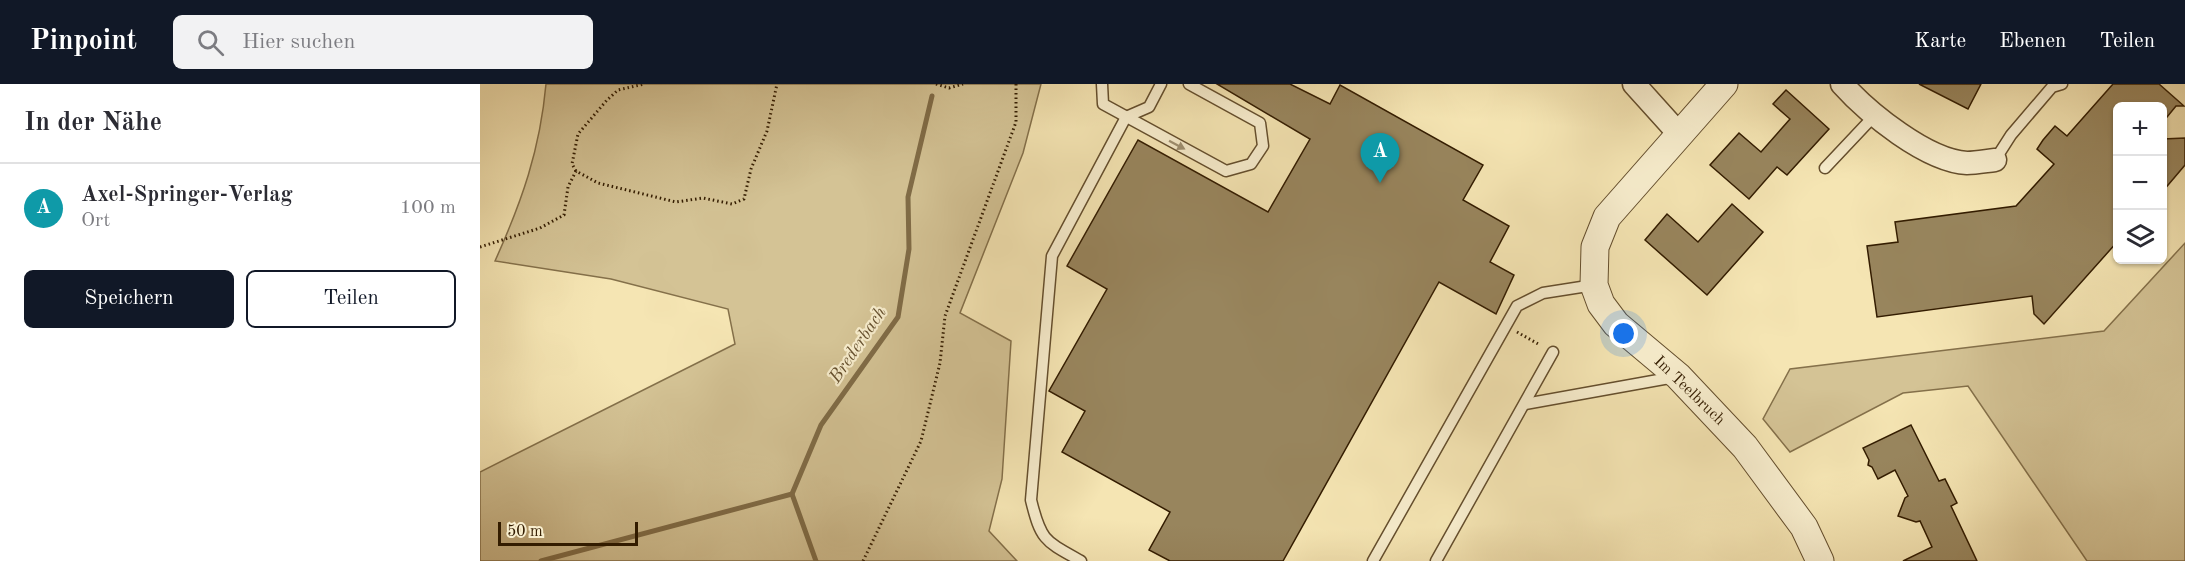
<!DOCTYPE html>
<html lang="de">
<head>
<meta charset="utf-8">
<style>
  :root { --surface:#fff; --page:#f2f2f3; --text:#2b2b33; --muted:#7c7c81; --line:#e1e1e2; --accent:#111827 }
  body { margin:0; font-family:"Old Standard TT",serif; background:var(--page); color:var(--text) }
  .controls { position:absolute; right:18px; top:18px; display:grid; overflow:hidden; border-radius:9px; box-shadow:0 2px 4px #0004 }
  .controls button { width:54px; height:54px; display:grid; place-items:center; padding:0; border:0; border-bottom:2px solid var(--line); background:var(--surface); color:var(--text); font:30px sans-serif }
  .scale { position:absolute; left:18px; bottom:15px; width:140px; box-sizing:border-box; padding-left:6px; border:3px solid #331c00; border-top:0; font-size:16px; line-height:21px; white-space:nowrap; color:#331c00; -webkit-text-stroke:4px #f8eece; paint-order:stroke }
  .you { position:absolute; left:1144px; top:250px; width:21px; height:21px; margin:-15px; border:4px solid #fff; border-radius:50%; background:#1a73e8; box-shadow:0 0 0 9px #1a73e833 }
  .badge { display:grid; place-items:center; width:39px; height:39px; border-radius:50%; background:var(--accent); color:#fff; font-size:20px; font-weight:700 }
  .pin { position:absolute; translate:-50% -50px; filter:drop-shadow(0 2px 3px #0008) }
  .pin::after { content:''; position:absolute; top:32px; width:21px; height:18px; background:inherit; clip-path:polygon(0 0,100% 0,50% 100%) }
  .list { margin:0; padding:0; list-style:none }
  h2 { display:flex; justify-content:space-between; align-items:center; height:78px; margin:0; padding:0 24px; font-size:26px }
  h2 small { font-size:20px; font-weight:400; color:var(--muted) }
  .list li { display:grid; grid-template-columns:39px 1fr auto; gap:18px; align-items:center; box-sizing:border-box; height:90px; padding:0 24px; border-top:2px solid var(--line) }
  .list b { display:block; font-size:22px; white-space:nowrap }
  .list p { margin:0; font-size:20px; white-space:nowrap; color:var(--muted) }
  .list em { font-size:20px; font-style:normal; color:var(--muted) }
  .actions { display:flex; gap:12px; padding:18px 24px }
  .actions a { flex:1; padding:14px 0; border:2px solid var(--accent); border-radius:9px; text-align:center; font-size:21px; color:var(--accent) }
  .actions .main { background:var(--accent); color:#fff }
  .icon { flex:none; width:33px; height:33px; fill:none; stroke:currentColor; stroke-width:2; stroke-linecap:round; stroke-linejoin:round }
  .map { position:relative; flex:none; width:1705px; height:477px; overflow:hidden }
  header { display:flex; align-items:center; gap:36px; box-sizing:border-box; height:84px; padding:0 30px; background:var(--accent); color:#fff }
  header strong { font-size:28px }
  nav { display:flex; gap:33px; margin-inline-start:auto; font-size:21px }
  .search { width:420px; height:54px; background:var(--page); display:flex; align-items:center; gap:15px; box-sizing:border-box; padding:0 21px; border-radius:9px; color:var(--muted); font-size:22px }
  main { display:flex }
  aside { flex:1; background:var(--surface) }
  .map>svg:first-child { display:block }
  .green { fill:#d4c395; stroke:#84704a; stroke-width:1.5 }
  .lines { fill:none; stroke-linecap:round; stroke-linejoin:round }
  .stream { stroke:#806c47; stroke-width:5 }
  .building { fill:#98855d; stroke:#331c00; stroke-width:1.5 }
  .service-casing { stroke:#644e2d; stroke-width:13 }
  .minor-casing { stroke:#644e2d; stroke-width:25 }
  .tertiary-casing { stroke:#644e2d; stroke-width:29 }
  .path { stroke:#331c00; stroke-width:3; stroke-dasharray:1.5 3; stroke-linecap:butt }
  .service { stroke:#f8eece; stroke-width:10 }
  .minor { stroke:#f8eece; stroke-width:22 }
  .tertiary { stroke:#f8eece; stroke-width:27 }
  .oneway { fill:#9f9071 }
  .labels { text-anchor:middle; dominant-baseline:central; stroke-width:4.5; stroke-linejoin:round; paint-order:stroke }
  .street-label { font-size:16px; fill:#331c00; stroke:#f8eece }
  .water-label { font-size:18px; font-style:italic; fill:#66512f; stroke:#f8eece }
</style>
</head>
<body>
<header>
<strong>Pinpoint</strong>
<div class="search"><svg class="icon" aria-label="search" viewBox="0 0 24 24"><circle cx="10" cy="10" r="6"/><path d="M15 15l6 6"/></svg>Hier suchen</div>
<nav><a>Karte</a><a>Ebenen</a><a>Teilen</a></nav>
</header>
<main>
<aside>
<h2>In der Nähe<small></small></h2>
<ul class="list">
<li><span class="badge" style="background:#0f9aa8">A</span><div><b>Axel-Springer-Verlag</b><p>Ort</p></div><em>100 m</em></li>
</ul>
<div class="actions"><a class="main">Speichern</a><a>Teilen</a></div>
</aside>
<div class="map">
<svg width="1705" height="477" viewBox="0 0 1705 477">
  <rect width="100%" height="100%" fill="#f5e5b3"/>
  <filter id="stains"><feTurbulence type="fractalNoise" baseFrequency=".00333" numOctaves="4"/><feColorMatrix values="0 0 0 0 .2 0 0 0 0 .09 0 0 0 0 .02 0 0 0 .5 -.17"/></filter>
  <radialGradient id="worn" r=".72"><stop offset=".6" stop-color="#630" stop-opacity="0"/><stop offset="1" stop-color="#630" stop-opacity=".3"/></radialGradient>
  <g class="green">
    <path d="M66,0h495l-18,69 -63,160 51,28 -9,138 -13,52 28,30h-537v-89l255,-128 -7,-35 -117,-30 -116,-18c27,-60 45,-111 51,-177z"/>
    <polygon points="1705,159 1705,477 1607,477 1488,302 1423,309 1310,368 1283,335 1310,285 1624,247"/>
  </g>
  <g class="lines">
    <g class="stream">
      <polyline points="61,477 312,410"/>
      <polyline points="336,477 312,410 341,341 418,233 429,165 428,113 452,12"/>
    </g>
  </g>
  <g class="building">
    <polygon points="737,0 810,0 850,20 860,1 1003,81 983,116 1029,142 1010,178 1034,191 1016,230 959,198 803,477 690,477 669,466 690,428 582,368 605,327 569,307 627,205 587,182 658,56 788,128 830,55"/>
    <polygon points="1439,0 1501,0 1488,25"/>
    <polygon points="1633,0 1679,0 1704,22 1696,22 1683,38 1683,22 1638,22 1638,157 1564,240 1554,230 1552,212 1397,233 1387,162 1418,158 1415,138 1536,122 1574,80 1557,65 1563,56 1575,42 1587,52"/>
    <polygon points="1306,6 1349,45 1307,91 1297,83 1269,115 1230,81 1259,49 1281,68 1310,35 1293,20"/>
    <polygon points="1705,54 1705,81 1683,107 1683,55"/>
    <polygon points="1252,120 1283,148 1227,211 1165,156 1187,130 1218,158"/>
    <polygon points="1431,341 1459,397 1465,395 1477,419 1471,422 1497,477 1423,477 1452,463 1440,437 1436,438 1418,432 1425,414 1428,412 1415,386 1398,395 1392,383 1388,381 1389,376 1383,364"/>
  </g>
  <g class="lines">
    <g class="service-casing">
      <g id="service">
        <polyline points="622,0 623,20 746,87 771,80 783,62 780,39 709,0"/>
        <polyline points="1515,76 1531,51 1572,3 1582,0"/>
        <polyline points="1345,84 1394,32"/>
        <polyline points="1045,320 1195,293"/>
        <path d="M601,477c-36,-20 -40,-20 -50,-61l21,-244 74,-139 23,-10 12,-23"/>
        <polyline points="893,477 1037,222 1063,209 1114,201"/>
        <polyline points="956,477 1073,268"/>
      </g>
    </g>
    <g class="minor-casing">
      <g id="minor">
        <polyline points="1154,0 1200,51"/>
        <path d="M1362,0c26,29 85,77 125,79 9,0 19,-2 28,-3"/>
      </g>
    </g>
    <g class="tertiary-casing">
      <polyline id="tertiary" points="1244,0 1127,133 1115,163 1114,201 1121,220 1136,240 1198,292 1265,363 1324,443 1340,477"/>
    </g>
    <g class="path">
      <polyline points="456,0 469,4 483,0"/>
      <polyline points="96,87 92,80 98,50 127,16 138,6 164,0"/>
      <polyline points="0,163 60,144 84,131 88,103 96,87 118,99 196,118 223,114 252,120 264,115 271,85 287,47 297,0"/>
      <polyline points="1037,248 1060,261"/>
      <polyline points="383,477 441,357 460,279 465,232 536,38 536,0"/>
    </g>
    <use href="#service" class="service"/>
    <use href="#minor" class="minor"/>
    <use href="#tertiary" class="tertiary"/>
  </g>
  <defs><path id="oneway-solid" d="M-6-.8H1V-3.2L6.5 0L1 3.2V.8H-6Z" transform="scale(1.5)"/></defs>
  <use class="oneway" href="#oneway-solid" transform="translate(697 61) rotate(28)"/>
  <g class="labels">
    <g class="street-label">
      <text transform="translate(1209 307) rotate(44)">Im Teelbruch</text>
    </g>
    <g class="water-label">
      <text transform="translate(378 261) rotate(-56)">Brederbach</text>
    </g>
  </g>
  <rect width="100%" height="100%" filter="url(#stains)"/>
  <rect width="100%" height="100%" fill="url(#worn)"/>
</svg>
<div class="controls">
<button>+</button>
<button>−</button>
<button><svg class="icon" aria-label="layers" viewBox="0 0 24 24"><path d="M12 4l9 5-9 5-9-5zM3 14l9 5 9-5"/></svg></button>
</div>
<div class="scale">50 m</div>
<div class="you"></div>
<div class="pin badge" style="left:900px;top:99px;background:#0f9aa8">A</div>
</div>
</main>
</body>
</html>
